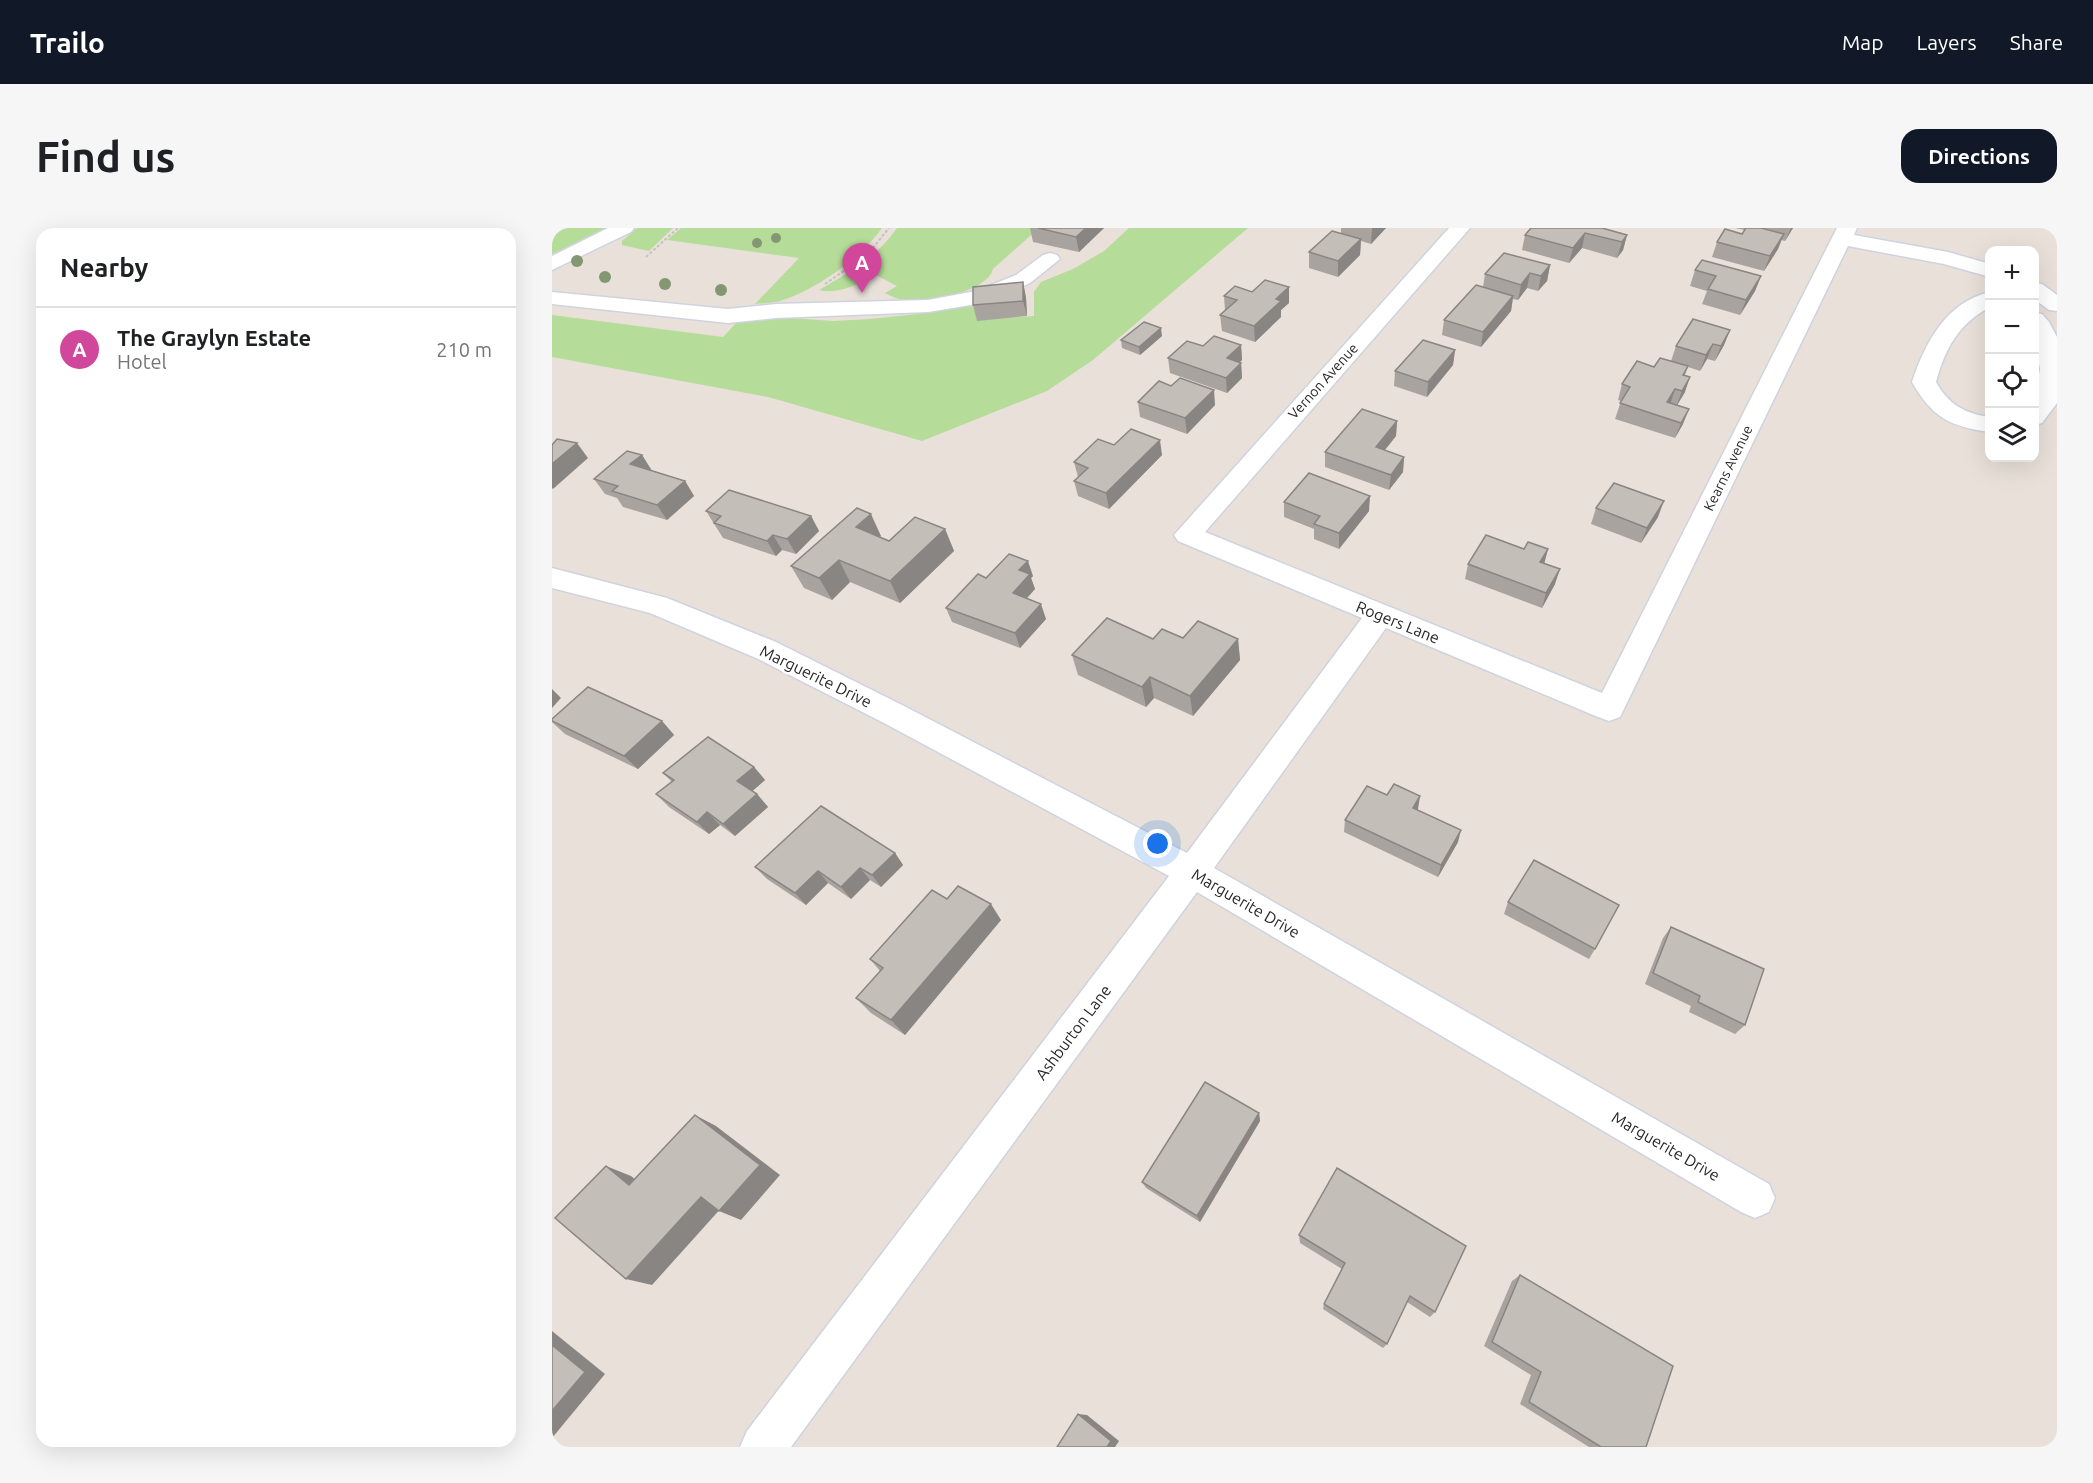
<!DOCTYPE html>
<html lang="en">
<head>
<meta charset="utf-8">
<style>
  :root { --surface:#fff; --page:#f6f6f6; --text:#202124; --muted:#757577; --line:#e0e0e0; --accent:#111827 }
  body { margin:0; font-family:Ubuntu,sans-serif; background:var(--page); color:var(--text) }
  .controls { position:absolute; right:18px; top:18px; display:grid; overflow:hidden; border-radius:12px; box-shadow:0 6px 24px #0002 }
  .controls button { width:54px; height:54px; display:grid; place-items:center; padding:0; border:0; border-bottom:2px solid var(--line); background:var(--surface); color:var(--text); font:30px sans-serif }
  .you { position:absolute; left:606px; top:616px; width:21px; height:21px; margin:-15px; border:4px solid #fff; border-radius:50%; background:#1a73e8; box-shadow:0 0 0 9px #1a73e833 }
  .badge { display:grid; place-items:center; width:39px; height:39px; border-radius:50%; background:var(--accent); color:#fff; font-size:20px; font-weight:700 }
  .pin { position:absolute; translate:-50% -50px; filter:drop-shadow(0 2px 3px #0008) }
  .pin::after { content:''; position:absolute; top:32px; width:21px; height:18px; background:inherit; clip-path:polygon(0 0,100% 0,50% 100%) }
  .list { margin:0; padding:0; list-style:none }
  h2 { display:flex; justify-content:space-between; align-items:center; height:78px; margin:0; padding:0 24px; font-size:26px }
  h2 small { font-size:20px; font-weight:400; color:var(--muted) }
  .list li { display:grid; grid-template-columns:39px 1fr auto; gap:18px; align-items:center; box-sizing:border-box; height:84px; padding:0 24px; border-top:2px solid var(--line) }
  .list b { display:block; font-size:22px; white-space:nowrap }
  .list p { margin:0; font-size:20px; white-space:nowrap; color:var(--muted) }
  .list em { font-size:20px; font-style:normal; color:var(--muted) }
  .icon { flex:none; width:33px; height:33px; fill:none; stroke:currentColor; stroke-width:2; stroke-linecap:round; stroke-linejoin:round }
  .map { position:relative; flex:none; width:1505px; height:1219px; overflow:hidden; border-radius:18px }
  header { display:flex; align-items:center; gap:36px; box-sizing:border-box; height:84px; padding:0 30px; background:var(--accent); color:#fff }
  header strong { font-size:28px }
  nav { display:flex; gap:33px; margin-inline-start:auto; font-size:21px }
  .intro { display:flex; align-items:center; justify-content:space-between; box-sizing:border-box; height:144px; padding:0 36px }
  h1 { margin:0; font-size:42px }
  .button { padding:15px 27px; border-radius:18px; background:var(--accent); color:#fff; font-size:21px; font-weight:700 }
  main { display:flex; gap:36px; padding:0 36px }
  aside { flex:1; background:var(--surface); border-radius:18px; box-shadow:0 6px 24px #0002 }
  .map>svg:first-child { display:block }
  .green { fill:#b5dc99 }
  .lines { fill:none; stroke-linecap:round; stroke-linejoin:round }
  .minor-casing { stroke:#cfd3df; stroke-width:3 }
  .path { stroke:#c3c3c3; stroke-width:2; stroke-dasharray:3 2; stroke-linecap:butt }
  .minor { fill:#fff; fill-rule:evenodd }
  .tree { fill:#839872 }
  .wall { fill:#a9a39f }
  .shaded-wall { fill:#898582 }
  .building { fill:#c4beb9; stroke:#898582; stroke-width:1.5 }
  .labels { text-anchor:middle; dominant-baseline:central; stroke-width:5; stroke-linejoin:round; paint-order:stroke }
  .far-street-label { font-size:14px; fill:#272727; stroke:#fff }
  .street-label { font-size:16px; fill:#272727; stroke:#fff }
</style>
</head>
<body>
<header>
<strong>Trailo</strong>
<nav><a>Map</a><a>Layers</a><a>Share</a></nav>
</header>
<div class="intro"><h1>Find us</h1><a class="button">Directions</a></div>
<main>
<aside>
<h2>Nearby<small></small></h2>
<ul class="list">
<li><span class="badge" style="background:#d1479c">A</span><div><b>The Graylyn Estate</b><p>Hotel</p></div><em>210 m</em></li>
</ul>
</aside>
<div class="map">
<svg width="1505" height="1219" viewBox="0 0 1505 1219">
  <rect width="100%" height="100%" fill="#e9e1d9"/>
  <g class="green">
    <polygon points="0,0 58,0 0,26"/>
    <polygon points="85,0 121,0 97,23 70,17 70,13"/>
    <path d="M129,0h201c-20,29 -65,61 -99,72 -8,3 -19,3 -28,4l44,-46 -132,-18z"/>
    <path d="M345,0h142l-46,41c-5,22 -60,32 -80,32 -10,0 -19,-3 -28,-8l12,-7 -21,-11c-18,9 -37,20 -57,15 32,-19 56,-31 78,-62z"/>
    <polygon points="577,0 696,0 541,132 495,163 370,213 216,169 0,129 0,87 171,109 187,92 224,89 281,93 318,91 366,86 425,74 425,92 482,88 482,64 489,54 521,41 552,23"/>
  </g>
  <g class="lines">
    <g class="minor-casing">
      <g id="minor">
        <polygon points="56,0 82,0 79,4 0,42 0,28"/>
        <polygon points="897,0 918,0 653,304 1050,465 1285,0 1305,0 1302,7 1396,24 1438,36 1438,49 1392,36 1296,18 1068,489 1057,493 1046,489 834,400 662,640 1217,956 1223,970 1217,984 1203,990 1189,984 645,664 239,1219 188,1219 195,1203 617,648 332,495 204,430 98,385 0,360 0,340 115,370 224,414 354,479 635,625 810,390 626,313 622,307"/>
        <polygon points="498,25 505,27 508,31 478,55 437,74 376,84 224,90 176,95 0,76 0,64 176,81 224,76 376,72 424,63 464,47 491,27"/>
        <polygon points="1482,55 1490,56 1505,67 1505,83 1497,82 1482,71"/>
        <path d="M1438,64v15c-32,17 -45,42 -54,75 12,22 29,32 54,35v15c-40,-5 -58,-15 -78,-50 13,-39 34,-80 78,-90z"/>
        <polygon points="1482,85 1490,86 1497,94 1505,109 1505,175 1490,195 1482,197 1482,172 1488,141 1482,108"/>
      </g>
    </g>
    <g class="path">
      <polyline points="94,29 126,0"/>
      <polyline points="273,56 316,26 337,0"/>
    </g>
    <use href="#minor" class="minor"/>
  </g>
  <g class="tree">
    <circle cx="224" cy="10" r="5"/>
    <circle cx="205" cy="15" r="5"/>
    <circle cx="25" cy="33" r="6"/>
    <circle cx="53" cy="49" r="6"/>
    <circle cx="113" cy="56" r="6"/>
    <circle cx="169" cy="62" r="6"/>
  </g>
  <g class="wall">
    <polygon points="478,0 552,0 527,24 481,14"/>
    <polygon points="789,0 834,0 819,16 809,13 808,27 786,49 757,40 757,24 789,6"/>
    <polygon points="979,0 1075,7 1071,22 1065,30 1030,20 1017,35 970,22 973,7"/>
    <polygon points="1183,0 1241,0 1233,13 1229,12 1226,21 1212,43 1160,29 1165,14 1190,6 1192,2"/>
    <polygon points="998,37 995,53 986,63 975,60 966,72 961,71 959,83 929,119 890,107 892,92 931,59 933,46"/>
    <polygon points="1143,42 1209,48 1203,63 1188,87 1150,76 1155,63 1138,58"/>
    <polygon points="471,54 474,70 475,88 425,93 421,77"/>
    <polygon points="672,68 737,75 729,82 729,89 703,114 670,103 668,87 673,83"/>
    <polygon points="1178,102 1172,117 1163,133 1155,131 1148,143 1136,139 1133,147 1133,164 1125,177 1131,196 1123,210 1063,191 1069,173 1066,172 1070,156 1102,139 1119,133 1124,118"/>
    <polygon points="610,108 588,127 570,120 569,112"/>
    <polygon points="689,117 690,132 688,134 689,135 690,150 675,165 618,145 616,130 651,118"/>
    <polygon points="903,122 901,137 875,169 842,158 843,143"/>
    <polygon points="586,174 663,177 635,206 588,189"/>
    <polygon points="845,193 844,208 833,222 852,229 851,244 837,262 773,239 773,224"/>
    <polygon points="562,217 610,227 557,281 526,268 522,253 526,249 522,234"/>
    <polygon points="90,227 100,243 133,253 142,268 115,292 71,279 65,270 53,266 42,251"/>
    <polygon points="732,274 817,283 787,321 762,311 762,301 732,289"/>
    <polygon points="1044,280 1106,289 1089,315 1039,296"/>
    <polygon points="154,283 259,288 267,303 244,326 230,322 224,328 171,310"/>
    <polygon points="393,301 402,323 348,375 298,354 280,372 252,360 239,338 329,308 328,309 337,313"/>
    <polygon points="972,321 996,321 992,336 1003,356 990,380 913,351 916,336"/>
    <polygon points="481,348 479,350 483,361 475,370 494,391 468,420 400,394 394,380 434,350"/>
    <polygon points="631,410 686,411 688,432 641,488 602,470 594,479 526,447 520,427 601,411"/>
    <polygon points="0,491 110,493 122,507 86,541 13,506 0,494"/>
    <polygon points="202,539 213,552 200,563 205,566 216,579 183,608 168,597 157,606 117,579 104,566 120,554 111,545"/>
    <polygon points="866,582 906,614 886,649 792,604 793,592"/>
    <polygon points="343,625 351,637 329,659 318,652 299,671 276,655 254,677 215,651 203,639"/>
    <polygon points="395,671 449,692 353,807 319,785 304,770 328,743 318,731"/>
    <polygon points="956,674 1043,721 1037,731 952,686"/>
    <polygon points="1119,699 1193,797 1183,806 1137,784 1139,778 1093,756 1111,710"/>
    <polygon points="707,885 708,893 648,994 594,960 590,954"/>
    <polygon points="785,940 883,1084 878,1089 855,1074 835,1116 831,1120 771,1081 772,1076 790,1041 748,1015 747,1007"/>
    <polygon points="968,1047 1094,1219 1037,1219 968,1176 979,1147 932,1118 960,1053"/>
  </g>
  <g class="shaded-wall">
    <polygon points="534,0 552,0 527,24 524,9"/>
    <polygon points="820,0 834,0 819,16 820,1"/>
    <polygon points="1239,0 1241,0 1233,13"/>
    <polygon points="1033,5 1030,20 1017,35 1021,20"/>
    <polygon points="1232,6 1226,21 1212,43 1218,28"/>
    <polygon points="1075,7 1071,22 1065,30 1070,14"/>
    <polygon points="809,11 808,27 786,49 786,33"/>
    <polygon points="998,37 995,53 986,63 989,48"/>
    <polygon points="978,45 975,60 966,72 969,57"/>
    <polygon points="1209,48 1203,63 1188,87 1194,72"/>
    <polygon points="471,54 474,70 475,88 471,73"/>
    <polygon points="737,59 737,75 729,82 729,89 703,114 702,98 724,71"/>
    <polygon points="961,68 959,83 929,119 931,104"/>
    <polygon points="609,100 610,108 588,127 587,119"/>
    <polygon points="1178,102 1172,117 1163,133 1169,118"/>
    <polygon points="1161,116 1155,131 1148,143 1154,127"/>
    <polygon points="689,117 690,132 676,145 675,130"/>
    <polygon points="903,122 901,137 875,169 876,154"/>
    <polygon points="689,135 690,150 675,165 674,150"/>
    <polygon points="1138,149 1133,164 1124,179 1130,163"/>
    <polygon points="1123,161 1118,177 1110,189 1115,174"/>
    <polygon points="662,162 663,177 635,206 633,190"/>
    <polygon points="1137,181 1131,196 1123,210 1129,195"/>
    <polygon points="845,193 844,208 823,234 824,219"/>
    <polygon points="608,212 610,227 557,281 554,265"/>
    <polygon points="25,215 36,230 1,261 0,260 0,236"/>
    <polygon points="90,227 100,243 78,236"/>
    <polygon points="852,229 851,244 837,262 839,247"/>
    <polygon points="133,253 142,268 115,292 105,277"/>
    <polygon points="818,268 817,283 787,321 787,305"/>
    <polygon points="1112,273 1106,289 1089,315 1095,300"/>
    <polygon points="319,286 329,308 315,321 304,299"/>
    <polygon points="259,288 267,303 244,326 235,311"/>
    <polygon points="393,301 402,323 348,375 338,353"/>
    <polygon points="221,307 230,322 224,328 215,313"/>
    <polygon points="996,321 992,336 988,334"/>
    <polygon points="287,332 298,354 280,372 267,350"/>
    <polygon points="476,333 481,348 479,350 483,361 466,380 461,365 467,342"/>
    <polygon points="1008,341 1003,356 990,380 994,365"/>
    <polygon points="489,376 494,391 468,420 463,405"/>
    <polygon points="686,411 688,432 641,488 638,468"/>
    <polygon points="598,449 602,470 594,479 590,459"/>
    <polygon points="0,461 9,470 0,480"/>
    <polygon points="110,493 122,507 86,541 72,528"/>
    <polygon points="202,539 213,552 197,566 185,553"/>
    <polygon points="205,566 216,579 183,608 171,596"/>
    <polygon points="868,568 866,581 859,592 861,580"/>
    <polygon points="155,584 168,597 157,606 145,594"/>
    <polygon points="909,602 906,614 886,649 889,637"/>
    <polygon points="343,625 351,637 329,659 320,647"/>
    <polygon points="308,640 318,652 299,671 289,659"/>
    <polygon points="266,643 276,655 254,677 243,665"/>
    <polygon points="439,676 449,692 353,807 339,792"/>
    <polygon points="707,885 708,893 648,994 645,988"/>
    <polygon points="143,887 164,898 228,947 189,992 167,983"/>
    <polygon points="54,938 79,948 101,966 77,957"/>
    <polygon points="149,969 171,978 100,1057 74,1051"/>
    <polygon points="0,1103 53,1146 0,1210"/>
    <polygon points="526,1186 535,1187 567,1213 563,1219 555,1219"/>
  </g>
  <g class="building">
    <polygon points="486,0 534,0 524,9"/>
    <polygon points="979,0 1050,0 1075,7 1070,14 1033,5 1021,20 973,7"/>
    <polygon points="1194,0 1209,0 1232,6 1218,28 1165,14 1173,1 1190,6"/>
    <polygon points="780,3 809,11 786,33 757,24"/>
    <polygon points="952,25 998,37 989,48 978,45 969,57 933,46"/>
    <polygon points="1150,32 1209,48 1194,72 1156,61 1164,48 1143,42"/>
    <polygon points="713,52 737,59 724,71 729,73 702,98 668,87 685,72 672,68 683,58 700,64"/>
    <polygon points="471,54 471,73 421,77 421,59"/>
    <polygon points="924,57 961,68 931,104 892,92"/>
    <polygon points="1141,91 1178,102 1169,118 1161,116 1154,127 1124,118"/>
    <polygon points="592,94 609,100 587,119 569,112"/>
    <polygon points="662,108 689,117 675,130 689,135 674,150 616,130 635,113 651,118"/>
    <polygon points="871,112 903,122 876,154 843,143"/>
    <polygon points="1108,130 1136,138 1131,147 1138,149 1130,163 1123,161 1115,174 1137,181 1129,195 1068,175 1078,159 1070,156 1085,133 1102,139"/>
    <polygon points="628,150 662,162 633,190 586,174 607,153 619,158"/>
    <polygon points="810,181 845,193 824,219 852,229 839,247 773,224"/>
    <polygon points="579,201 608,212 554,265 522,253 536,240 522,234 546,211 562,217"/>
    <polygon points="5,211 25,215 0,236 0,217"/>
    <polygon points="75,223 90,227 78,236 133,253 105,277 60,263 66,258 42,251"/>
    <polygon points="757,245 818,268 787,305 762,296 768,288 732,274"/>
    <polygon points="1062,255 1112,273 1095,300 1044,280"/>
    <polygon points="177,262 259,288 235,311 221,307 215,313 162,295 169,288 154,283"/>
    <polygon points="305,280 319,286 304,299 337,313 363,289 393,301 338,353 287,332 267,350 239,338"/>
    <polygon points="934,307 972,321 976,314 996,321 988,334 1008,341 994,365 916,336"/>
    <polygon points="457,326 476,333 467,342 478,346 461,365 489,376 463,405 394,380 426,346 434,350"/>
    <polygon points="555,390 601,411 610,401 631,410 646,393 686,411 638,468 598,449 590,459 520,427"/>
    <polygon points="36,459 110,493 72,528 0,493 0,491"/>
    <polygon points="156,509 202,539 185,553 205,566 171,596 155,584 145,594 104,566 122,552 111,545"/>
    <polygon points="842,556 868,568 861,580 909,602 889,637 793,592 815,558 835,567"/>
    <polygon points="269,578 343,625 320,647 308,640 289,659 266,643 243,665 203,639"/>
    <polygon points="982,632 1067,677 1043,721 956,674"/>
    <polygon points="406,658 439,676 339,792 304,770 331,740 318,731 380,662 395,671"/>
    <polygon points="1119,699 1212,741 1193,797 1146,774 1148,768 1101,745"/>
    <polygon points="653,854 707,885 645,988 590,954"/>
    <polygon points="143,887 208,937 167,983 149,969 74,1051 3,990 54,938 77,957"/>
    <polygon points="785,940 914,1018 883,1084 858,1068 835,1116 772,1076 793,1035 747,1007"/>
    <polygon points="968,1047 1121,1138 1094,1219 1049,1219 977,1174 989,1144 940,1114"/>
    <polygon points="0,1117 33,1144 0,1183"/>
    <polygon points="526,1186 559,1213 555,1219 505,1219"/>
  </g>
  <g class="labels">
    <g class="far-street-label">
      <text transform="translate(771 153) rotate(-48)">Vernon Avenue</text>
      <text transform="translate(1176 240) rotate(-64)">Kearns Avenue</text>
    </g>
    <g class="street-label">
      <text transform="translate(846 394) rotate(22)">Rogers Lane</text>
      <text transform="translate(264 448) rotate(26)">Marguerite Drive</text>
      <text transform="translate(694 675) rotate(30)">Marguerite Drive</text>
      <text transform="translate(521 804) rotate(-53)">Ashburton Lane</text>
      <text transform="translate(1114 918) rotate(30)">Marguerite Drive</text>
    </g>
  </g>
</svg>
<div class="controls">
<button>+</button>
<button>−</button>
<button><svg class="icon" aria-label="locate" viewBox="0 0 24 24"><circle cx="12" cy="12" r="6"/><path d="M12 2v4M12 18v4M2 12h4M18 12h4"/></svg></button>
<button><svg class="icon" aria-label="layers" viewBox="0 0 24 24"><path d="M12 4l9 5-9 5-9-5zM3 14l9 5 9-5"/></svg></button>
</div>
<div class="you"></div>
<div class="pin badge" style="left:310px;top:65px;background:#d1479c">A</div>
</div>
</main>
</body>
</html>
